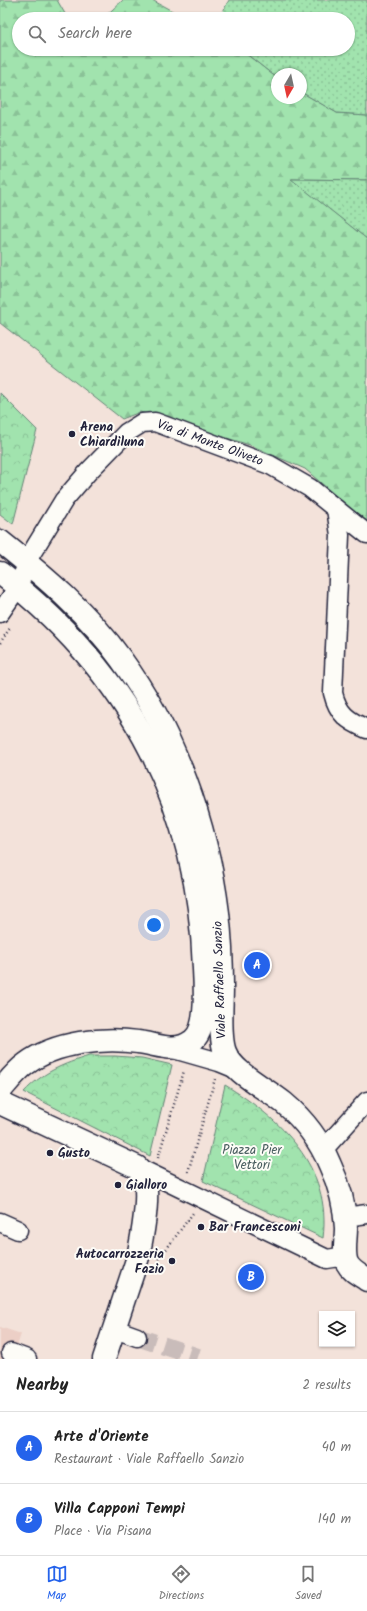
<!DOCTYPE html>
<html lang="en">
<head>
<meta charset="utf-8">
<style>
  :root { --surface:#fff; --page:#f2f2f2; --text:#222; --muted:#767676; --line:#e0e0e0; --accent:#2563eb }
  body { margin:0; font-family:Kalam,sans-serif; background:var(--page); color:var(--text) }
  .controls { position:absolute; right:12px; bottom:12px; display:grid; overflow:hidden; border-radius:0px; box-shadow:0 1px 3px #0004 }
  .controls button { width:36px; height:36px; display:grid; place-items:center; padding:0; border:0; border-bottom:1px solid var(--line); background:var(--surface); color:var(--text); font:20px sans-serif }
  .compass { position:absolute; left:271px; top:68px; width:36px; height:36px; border-radius:50%; background:var(--surface); box-shadow:0 1px 3px #0004; rotate:189deg }
  .you { position:absolute; left:154px; top:925px; width:14px; height:14px; margin:-10px; border:3px solid #fff; border-radius:50%; background:#1a73e8; box-shadow:0 0 0 6px #1a73e833 }
  .badge { display:grid; place-items:center; width:26px; height:26px; border-radius:50%; background:var(--accent); color:#fff; font-size:13px; font-weight:700 }
  .pin { position:absolute; translate:-50% -50%; border:2px solid #fff; box-shadow:0 1px 4px #0006 }
  .list { margin:0; padding:0; list-style:none }
  h2 { display:flex; justify-content:space-between; align-items:center; height:52px; margin:0; padding:0 16px; font-size:17px }
  h2 small { font-size:13px; font-weight:400; color:var(--muted) }
  .list li { display:grid; grid-template-columns:26px 1fr auto; gap:12px; align-items:center; box-sizing:border-box; height:72px; padding:0 16px; border-top:1px solid var(--line) }
  .list b { display:block; font-size:15px; white-space:nowrap }
  .list p { margin:0; font-size:13px; white-space:nowrap; color:var(--muted) }
  .list em { font-size:13px; font-style:normal; color:var(--muted) }
  .icon { flex:none; width:22px; height:22px; fill:none; stroke:currentColor; stroke-width:2; stroke-linecap:round; stroke-linejoin:round }
  .map { position:relative; flex:none; width:367px; height:1359px; overflow:hidden }
  .search { position:absolute; background:var(--surface); box-shadow:0 1px 3px #0004; left:12px; right:12px; top:12px; height:44px; display:flex; align-items:center; gap:10px; box-sizing:border-box; padding:0 14px; border-radius:22px; color:var(--muted); font-size:15px }
  .sheet { height:196px; background:var(--surface) }
  nav { display:flex; justify-content:space-around; align-items:center; box-sizing:border-box; height:56px; border-top:1px solid var(--line); background:var(--surface); font-size:11px; color:var(--muted) }
  nav a { display:grid; justify-items:center; gap:2px }
  nav .on { color:var(--accent) }
  .map>svg:first-child { display:block }
  .built { fill:#eccfc6 }
  .forest { fill:url(#forest-firs); stroke:#628274 }
  .park { fill:url(#park-crowns); stroke:#628274 }
  .garden { fill:url(#garden-dots); stroke:#628274 }
  .lines { fill:none; stroke-linecap:round; stroke-linejoin:round }
  .minor-tunnel { stroke:#c9bcba; stroke-width:18; stroke-dasharray:18 9; stroke-linecap:butt }
  .minor-casing { stroke:#22223b; stroke-width:21 }
  .major-casing { stroke:#22223b; stroke-width:25 }
  .path { stroke:#22223b; stroke-width:2.5; stroke-dasharray:1 3; stroke-linecap:butt }
  .minor { stroke:#fdfcf7; stroke-width:18 }
  .major { stroke:#fdfcf7; stroke-width:22 }
  .poi-dot { fill:#22223b; stroke:#fdfcf7; stroke-width:1.5 }
  .labels { text-anchor:middle; dominant-baseline:central; stroke-width:4; stroke-linejoin:round; paint-order:stroke }
  .poi-label { font-size:13px; font-weight:bold; fill:#22223b; stroke:#fdfcf7; text-anchor:start }
  .street-label { font-size:13px; fill:#22223b; stroke:#fdfcf7 }
  .park-label { font-size:13px; fill:#485c5e; stroke:#fdfcf7 }
</style>
</head>
<body>
<div class="map">
<svg width="367" height="1359" viewBox="0 0 367 1359">
  <defs>
    <pattern id="forest-firs" width="22" height="20" patternUnits="userSpaceOnUse"><rect width="22" height="20" fill="#a1e3ae"/><path d="M5 1l3.5 6h-7zM16 11l3.5 6h-7z" fill="#8ac297"/></pattern>
    <pattern id="park-crowns" width="20" height="18" patternUnits="userSpaceOnUse"><rect width="20" height="18" fill="#a1e3ae"/><path d="M2 6a3 3 0 1 1 6 0M12 15a3 3 0 1 1 6 0" fill="none" stroke="#8ac297"/></pattern>
    <pattern id="garden-dots" width="8" height="8" patternUnits="userSpaceOnUse"><rect width="8" height="8" fill="#a1e3ae"/><path d="M2 2h.1M6 6h.1" fill="none" stroke="#8ac297" stroke-width="1.8" stroke-linecap="round"/></pattern>
  </defs>
  <rect width="100%" height="100%" fill="#f3e2da"/>
  <filter id="ink" filterUnits="userSpaceOnUse"><feTurbulence type="fractalNoise" baseFrequency=".025" numOctaves="2"/><feDisplacementMap in="SourceGraphic" scale="8" xChannelSelector="R" yChannelSelector="G"/><feConvolveMatrix kernelMatrix="1 2 1 2 8 2 1 2 1" color-interpolation-filters="sRGB"/></filter>
  <g filter="url(#ink)">
    <polygon class="built" points="0,1327 21,1334 13,1359 0,1359"/>
    <g class="forest">
      <polygon points="0,0 57,0 68,19 19,19 19,49 240,49 277,78 277,98 301,98 301,92 337,113 367,115 367,180 292,179 367,239 367,523 305,469 250,445 140,412 122,419 0,323"/>
      <polygon points="123,0 152,0 187,19 102,19"/>
    </g>
    <g class="park">
      <polygon points="0,393 37,430 13,524 0,514"/>
      <path d="M89,1056h26l27,2 30,7 -22,91 -126,-64c19,-20 39,-28 65,-36z"/>
      <path d="M225,1085c56,34 107,82 98,153l-120,-57z"/>
    </g>
    <g class="garden">
      <polygon points="229,0 367,0 367,115 337,113 301,92 301,74 277,74 277,78 240,49 348,49 348,19 219,19"/>
      <polygon points="291,179 367,180 367,239"/>
    </g>
    <g class="lines">
      <polyline class="minor-tunnel" points="137,1337 198,1357"/>
      <g class="minor-casing">
        <g id="minor">
          <polyline points="336,509 367,534"/>
          <path d="M0,613l18,-26 13,-33 33,-54 24,-28 38,-39 16,-10 13,-1 115,43 40,23 26,21 4,26 -7,158c5,21 15,28 34,36"/>
          <polyline points="170,1048 219,1062 236,1069"/>
          <polyline points="323,1150 367,1101"/>
          <polyline points="137,1167 327,1259 346,1256"/>
          <polyline points="345,1217 367,1214"/>
          <polyline points="0,1222 18,1230"/>
          <polyline points="115,1329 137,1337"/>
          <polyline points="11,1353 27,1359"/>
        </g>
      </g>
      <g class="major-casing">
        <g id="major">
          <path d="M0,541c44,35 88,72 121,118 54,74 86,165 97,254 3,25 4,49 4,74 0,18 -3,50 3,65 8,21 41,36 59,51 19,16 36,38 46,62 9,19 15,42 16,63 0,11 -3,25 1,35 4,8 13,12 20,17"/>
          <path d="M0,573c130,100 199,231 204,396 1,17 4,61 -12,72 -17,13 -35,3 -54,1 -34,-5 -83,0 -112,22 -10,7 -18,18 -26,27"/>
          <path d="M0,1103l137,64c3,3 6,7 7,11 6,17 -2,60 -6,79l-34,102"/>
        </g>
      </g>
      <g class="path">
        <polyline points="0,643 10,628"/>
        <polyline points="158,1158 184,1071"/>
        <polyline points="188,1172 215,1079"/>
        <polyline points="159,1259 193,1213"/>
      </g>
      <use href="#minor" class="minor"/>
      <use href="#major" class="major"/>
    </g>
  </g>
  <g class="poi-dot">
    <circle cx="72" cy="434" r="4"/>
    <circle cx="50" cy="1153" r="4"/>
    <circle cx="118" cy="1185" r="4"/>
    <circle cx="201" cy="1227" r="4"/>
    <circle cx="172" cy="1261" r="4"/>
  </g>
  <g class="labels">
    <g class="poi-label">
      <text x="80" y="427">Arena<tspan x="80" dy="15">Chiardiluna</tspan></text>
      <text x="58" y="1153">Gusto</text>
      <text x="126" y="1185">Gialloro</text>
      <text x="209" y="1227">Bar Francesconi</text>
      <text x="164" y="1254" text-anchor="end">Autocarrozzeria<tspan x="164" dy="15">Fazio</tspan></text>
    </g>
    <g class="street-label">
      <text transform="translate(210 443) rotate(20)">Via di Monte Oliveto</text>
      <text transform="translate(220 980) rotate(-92)">Viale Raffaello Sanzio</text>
    </g>
    <g class="park-label">
      <text x="252" y="1150">Piazza Pier<tspan x="252" dy="15">Vettori</tspan></text>
    </g>
  </g>
</svg>
<div class="controls">
<button><svg class="icon" aria-label="layers" viewBox="0 0 24 24"><path d="M12 4l9 5-9 5-9-5zM3 14l9 5 9-5"/></svg></button>
</div>
<svg class="compass" viewBox="-18 -18 36 36"><path d="M0-13l5 13h-10z" fill="#e53935"/><path d="M0 13l5-13h-10z" fill="#767676"/></svg>
<div class="you"></div>
<div class="pin badge" style="left:257px;top:965px">A</div>
<div class="pin badge" style="left:251px;top:1277px">B</div>
<div class="search"><svg class="icon" aria-label="search" viewBox="0 0 24 24"><circle cx="10" cy="10" r="6"/><path d="M15 15l6 6"/></svg>Search here</div>
</div>
<section class="sheet">
<h2>Nearby<small>2 results</small></h2>
<ul class="list">
<li><span class="badge">A</span><div><b>Arte d'Oriente</b><p>Restaurant · Viale Raffaello Sanzio</p></div><em>40 m</em></li>
<li><span class="badge">B</span><div><b>Villa Capponi Tempi</b><p>Place · Via Pisana</p></div><em>140 m</em></li>
</ul>
</section>
<nav>
<a class="on"><svg class="icon" aria-label="map" viewBox="0 0 24 24"><path d="M3 6l6-2 6 2 6-2v14l-6 2-6-2-6 2zM9 4v14M15 6v14"/></svg>Map</a>
<a><svg class="icon" aria-label="directions" viewBox="0 0 24 24"><path d="M12 3l9 9-9 9-9-9zM9 14v-3h6M13 9l2 2-2 2"/></svg>Directions</a>
<a><svg class="icon" aria-label="saved" viewBox="0 0 24 24"><path d="M7 4h10v16l-5-4-5 4z"/></svg>Saved</a>
</nav>
</body>
</html>
